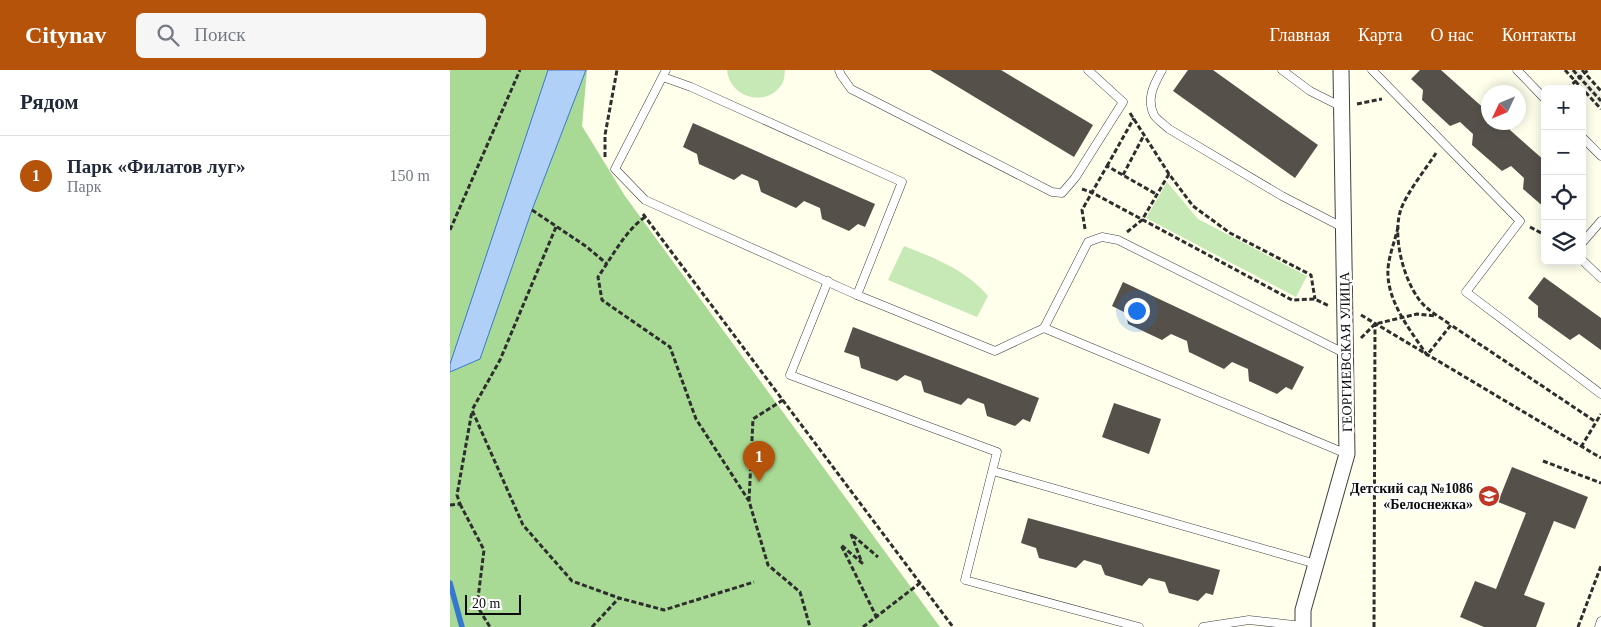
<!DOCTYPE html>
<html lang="ru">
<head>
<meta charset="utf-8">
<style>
  :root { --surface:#fff; --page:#f6f6f7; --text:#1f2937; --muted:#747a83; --line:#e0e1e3; --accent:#b45309 }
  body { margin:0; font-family:Georgia,serif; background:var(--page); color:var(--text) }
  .controls { position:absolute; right:15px; top:15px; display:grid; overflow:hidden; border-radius:8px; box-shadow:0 2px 12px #0003 }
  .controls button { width:45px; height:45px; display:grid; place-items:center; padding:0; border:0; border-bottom:1px solid var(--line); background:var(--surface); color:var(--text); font:25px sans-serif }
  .compass { position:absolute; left:1031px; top:15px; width:45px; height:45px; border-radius:50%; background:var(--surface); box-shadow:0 2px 12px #0003; rotate:226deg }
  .scale { position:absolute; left:15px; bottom:12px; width:56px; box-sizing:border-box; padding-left:5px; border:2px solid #0c0c0c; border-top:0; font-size:14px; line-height:18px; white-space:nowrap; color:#0c0c0c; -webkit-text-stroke:4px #fff; paint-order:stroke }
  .you { position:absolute; left:686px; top:240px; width:18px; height:18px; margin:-12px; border:4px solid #fff; border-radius:50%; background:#1a73e8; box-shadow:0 0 0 8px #1a73e833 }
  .badge { display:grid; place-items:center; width:32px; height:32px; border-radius:50%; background:var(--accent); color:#fff; font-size:16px; font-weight:700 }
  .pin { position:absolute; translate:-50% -41px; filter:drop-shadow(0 1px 2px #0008) }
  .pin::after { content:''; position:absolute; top:26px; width:18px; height:15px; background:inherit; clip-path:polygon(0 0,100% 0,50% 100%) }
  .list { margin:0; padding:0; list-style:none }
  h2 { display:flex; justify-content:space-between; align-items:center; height:65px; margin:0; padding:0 20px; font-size:21px }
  h2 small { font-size:16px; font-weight:400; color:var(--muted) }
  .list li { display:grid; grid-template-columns:32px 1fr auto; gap:15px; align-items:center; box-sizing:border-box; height:80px; padding:0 20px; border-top:1px solid var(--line) }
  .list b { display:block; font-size:19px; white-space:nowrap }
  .list p { margin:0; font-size:16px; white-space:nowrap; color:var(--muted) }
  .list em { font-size:16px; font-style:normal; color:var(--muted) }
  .icon { flex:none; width:28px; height:28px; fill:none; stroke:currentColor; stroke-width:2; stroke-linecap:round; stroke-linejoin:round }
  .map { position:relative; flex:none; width:1151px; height:557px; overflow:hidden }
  header { display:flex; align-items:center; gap:30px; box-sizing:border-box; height:70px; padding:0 25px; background:var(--accent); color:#fff }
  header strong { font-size:24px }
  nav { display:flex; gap:28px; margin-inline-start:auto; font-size:18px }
  .search { width:350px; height:45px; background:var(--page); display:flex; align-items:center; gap:12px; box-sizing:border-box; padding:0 18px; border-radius:8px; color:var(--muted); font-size:19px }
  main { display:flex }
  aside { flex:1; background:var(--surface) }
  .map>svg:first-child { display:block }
  .green { fill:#c7e9b5 }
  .forest { fill:#a8da95 }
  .plaza { fill:#eeeddc }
  .water { fill:#b0d0f7; stroke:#3677cf }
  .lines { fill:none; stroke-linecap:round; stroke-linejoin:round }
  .stream { stroke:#3677cf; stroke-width:5.5 }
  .building { fill:#555049 }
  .lane-casing { stroke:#3f3f3f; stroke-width:9 }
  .street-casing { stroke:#3f3f3f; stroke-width:17 }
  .path { stroke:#2e2e2e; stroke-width:3; stroke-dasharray:5 2.5; stroke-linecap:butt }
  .lane { stroke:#fff; stroke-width:8 }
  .street { stroke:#fff; stroke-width:15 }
  .labels { text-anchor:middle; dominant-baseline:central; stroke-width:5; stroke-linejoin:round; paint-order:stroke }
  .street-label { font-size:14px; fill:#0c0c0c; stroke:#fff }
  .poi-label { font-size:14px; font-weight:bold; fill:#0c0c0c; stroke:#fff; text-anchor:end }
</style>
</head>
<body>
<header>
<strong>Citynav</strong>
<div class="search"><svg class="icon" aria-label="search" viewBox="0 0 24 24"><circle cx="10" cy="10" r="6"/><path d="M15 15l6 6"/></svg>Поиск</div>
<nav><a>Главная</a><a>Карта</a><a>О нас</a><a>Контакты</a></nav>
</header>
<main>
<aside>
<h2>Рядом<small></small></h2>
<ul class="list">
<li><span class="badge">1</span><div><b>Парк «Филатов луг»</b><p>Парк</p></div><em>150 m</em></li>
</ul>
</aside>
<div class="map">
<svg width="1151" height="557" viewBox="0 0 1151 557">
  <rect width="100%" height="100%" fill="#ffffec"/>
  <g class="green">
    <path d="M277,0h58c0,3 -1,9 -2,12 -13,26 -53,18 -56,-12z"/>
    <polygon points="717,112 748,149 857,206 846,227 696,148"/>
    <path d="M454,176c31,12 62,24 84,50l-11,21 -89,-37z"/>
  </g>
  <g class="forest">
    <polygon points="0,0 98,0 0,294"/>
    <polygon points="136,0 137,0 132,56 175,126 490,557 0,557 0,302 30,289 82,140"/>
  </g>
  <polygon class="plaza" points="1119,0 1128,0 1151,25 1151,35"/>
  <polygon class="water" points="98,0 136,0 82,140 30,289 0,302 0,294"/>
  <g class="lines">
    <polyline class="stream" points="0,513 12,557"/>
  </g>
  <g class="building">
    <polygon points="480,0 551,0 643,55 624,87"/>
    <polygon points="738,0 763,0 868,75 845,108 723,21"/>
    <polygon points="970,0 991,0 1038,42 1038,52 1051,52 1095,91 1095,138 1073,119 1074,108 1061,96 1052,101 1022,75 1023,64 1010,52 1000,56 972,30 973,20 961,9"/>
    <polygon points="243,53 425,134 415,157 408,154 399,161 372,149 370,138 354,131 346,138 311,122 308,111 292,104 284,110 249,94 247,84 233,77"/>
    <polygon points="1094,207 1151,248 1151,280 1129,264 1120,270 1088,247 1088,236 1078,228"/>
    <polygon points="673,212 854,297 842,320 836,317 827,324 799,311 798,299 782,292 774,299 739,282 737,271 721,264 712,270 678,254 676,243 662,236"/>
    <polygon points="403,257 589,328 580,352 573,349 565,356 537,346 534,334 518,328 511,335 474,322 471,311 455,305 447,311 411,298 409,287 394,282"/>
    <polygon points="664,333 711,349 699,384 652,367"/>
    <polygon points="1062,397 1138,427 1125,459 1104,451 1074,525 1095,533 1086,557 1034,557 1010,547 1025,511 1046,519 1076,443 1048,432"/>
    <polygon points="578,448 770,500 763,525 756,523 748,531 719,523 715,512 699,508 692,516 655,505 651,495 634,490 626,498 589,488 586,478 571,473"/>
  </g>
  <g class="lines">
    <g class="lane-casing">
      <g id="lane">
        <polyline points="216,0 165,99 195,130 407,225 545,281 594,258 897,384"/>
        <polyline points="389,0 391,5 401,19 602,122 612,123 625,108 673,32 638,0"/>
        <path d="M712,0c-8,14 -16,29 -8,45 3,5 11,10 15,14l113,67 62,32"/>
        <polyline points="832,0 860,21 892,37"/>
        <polyline points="922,0 1070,151 1016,222 1151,324"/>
        <polyline points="1067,0 1095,29"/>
        <polyline points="213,7 241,17 452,112 407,225"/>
        <polyline points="1132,67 1151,86"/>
        <polyline points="1132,173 1151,151"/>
        <polyline points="1132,190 1151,208"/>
        <polyline points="378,211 340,305 547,382 515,510 689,557"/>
        <polyline points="594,258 638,172 652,167 668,170 896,284"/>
        <polyline points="543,401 866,494"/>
        <polyline points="753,557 799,550 853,556"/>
        <polyline points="1149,557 1151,551"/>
      </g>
    </g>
    <g class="street-casing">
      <polyline id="street" points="853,557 853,540 897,384 891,0"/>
    </g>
    <g class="path">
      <polyline points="1115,0 1151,39"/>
      <polyline points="1123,0 1151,31"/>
      <polyline points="1132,0 1151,21"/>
      <polyline points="1117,19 1138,0"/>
      <polyline points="907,34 932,29"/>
      <polyline points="680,43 719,104 743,136 780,163 861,205 865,229"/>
      <path d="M986,83c-11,17 -28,38 -35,56 -9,26 2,68 17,89 8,12 22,19 33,27"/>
      <polyline points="155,87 155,65 167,0"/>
      <polyline points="657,96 684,48"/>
      <polyline points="673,105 694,65"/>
      <polyline points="632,119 641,122 842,230 865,229 879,236"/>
      <polyline points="82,140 137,177 157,194"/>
      <polyline points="193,144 503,557"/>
      <path d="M195,147c-20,14 -33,40 -47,60l4,23 68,47 26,72 53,82 19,64 32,27 10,35"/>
      <polyline points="106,157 50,290 22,340 73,455 122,511 169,528"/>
      <path d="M948,157c-3,14 -9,28 -10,42 -2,31 22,61 39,86l24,-30 145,97"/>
      <polyline points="1080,157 1095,165"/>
      <polyline points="635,159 632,140 657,96 706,124"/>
      <polyline points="0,160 70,0"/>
      <polyline points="677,162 692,150 719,104"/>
      <polyline points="911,245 1151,388"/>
      <polyline points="911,268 925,254 967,244 985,246"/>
      <polyline points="1131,377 1151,344"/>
      <polyline points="1093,391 1151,413"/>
      <polyline points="299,431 303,349 333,330"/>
      <polyline points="10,434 34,480 27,536 40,557"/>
      <polyline points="0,435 10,434 7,425 22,341"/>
      <polyline points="427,548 391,475 412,493 401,464 428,487"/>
      <polyline points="142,557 169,528 214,540 304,512"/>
      <polyline points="413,557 470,513"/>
      <polyline points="924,557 925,254"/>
      <polyline points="1128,557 1151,496"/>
    </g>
    <use href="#lane" class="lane"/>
    <use href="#street" class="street"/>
  </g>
  <defs>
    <g id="school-disc" transform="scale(1.125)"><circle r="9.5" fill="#be3723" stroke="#fff"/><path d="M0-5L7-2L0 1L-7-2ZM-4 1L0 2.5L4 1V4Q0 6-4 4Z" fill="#fff"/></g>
  </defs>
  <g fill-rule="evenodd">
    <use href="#school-disc" x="1039" y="426"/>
  </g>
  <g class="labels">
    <g class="street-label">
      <text transform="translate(896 282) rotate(-91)">ГЕОРГИЕВСКАЯ УЛИЦА</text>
    </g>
    <g class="poi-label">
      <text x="1023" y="418">Детский сад №1086<tspan x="1023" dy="16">«Белоснежка»</tspan></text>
    </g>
  </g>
</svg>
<div class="controls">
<button>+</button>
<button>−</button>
<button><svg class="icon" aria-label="locate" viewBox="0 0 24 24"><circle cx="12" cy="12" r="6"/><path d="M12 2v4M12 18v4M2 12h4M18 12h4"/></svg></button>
<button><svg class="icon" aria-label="layers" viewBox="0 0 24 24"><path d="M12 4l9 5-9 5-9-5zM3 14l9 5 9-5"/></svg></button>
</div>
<svg class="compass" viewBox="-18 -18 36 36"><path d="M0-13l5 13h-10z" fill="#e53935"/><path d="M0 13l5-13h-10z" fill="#747a83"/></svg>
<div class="scale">20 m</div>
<div class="you"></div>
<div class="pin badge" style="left:309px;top:412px">1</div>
</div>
</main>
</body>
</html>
